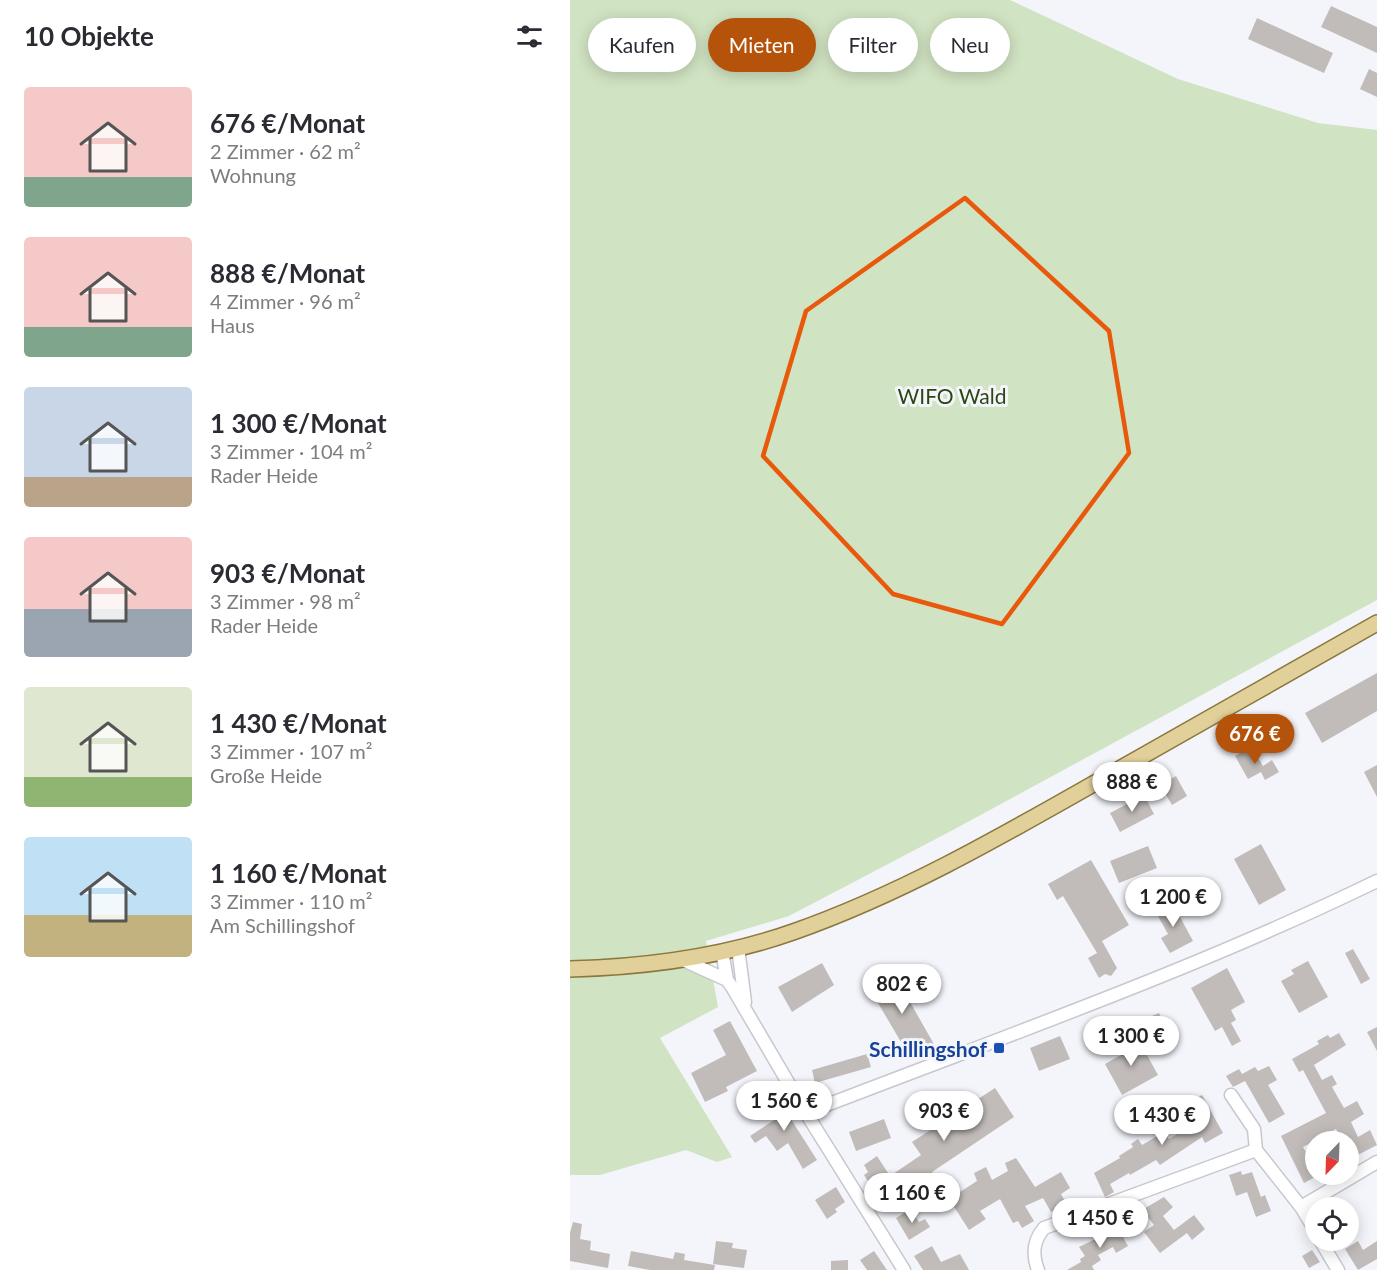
<!DOCTYPE html>
<html lang="de">
<head>
<meta charset="utf-8">
<style>
	:root { --surface:#fff; --page:#f7f7f7; --text:#2b2b33; --muted:#7c7c81; --accent:#b45309 }
	body { margin:0; font-family:Lato,sans-serif; background:var(--page); color:var(--text); height:100vh; display:flex; flex-direction:column; font-size:22px; white-space:nowrap }
	* { box-sizing:border-box; margin:0 }
	p { font-size:20px; color:var(--muted) }
	.icon { flex:none; width:33px; height:33px; fill:none; stroke:currentColor; stroke-width:2; stroke-linecap:round; stroke-linejoin:round }
	.map { position:relative; flex:1; overflow:hidden }
	.panel { display:flex; flex-direction:column; background:var(--surface); width:570px }
	.panel>* { flex:none }
	.banner { position:absolute; left:18px; top:18px; width:570px; height:54px; display:flex; gap:12px }
	.needle { width:39px; rotate:203deg }
	.buttons { position:absolute; left:735px; top:1131px; display:grid; gap:12px }
	.buttons a { display:grid; place-items:center; width:54px; height:54px; border-radius:50%; background:var(--surface); box-shadow:0 3px 15px #0003; font-size:30px }
	.price { position:absolute; translate:-50% -51px; padding:0 14px; border-radius:21px; background:#fff; color:#222; font-size:20px; line-height:39px; filter:drop-shadow(0 2px 3px #0008) }
	.price::after { content:''; position:absolute; left:50%; top:36px; width:18px; height:14px; margin-left:-9px; background:inherit; clip-path:polygon(0 0,100% 0,50% 100%) }
	.price.active { background:var(--accent); color:#fff }
	ul { padding:0; list-style:none }
	li { display:flex; align-items:center; gap:18px; height:150px; padding:0 24px }
	li span { display:grid; place-items:center; flex:none; width:168px; height:120px; border-radius:6px; color:#555 }
	li>.icon { margin-inline-start:auto }
	span .icon { width:72px; height:72px; fill:#fffc; stroke-width:1 }
	li b { font-size:26px }
	h2 { display:flex; justify-content:space-between; align-items:center; height:72px; padding:0 24px; font-size:26px }
	.tag { padding:0 21px; border-radius:27px; background:var(--surface); box-shadow:0 3px 15px #0003; font-size:21px; line-height:54px }
	.tag.active { background:var(--accent); color:#fff }
	main { display:flex; flex:1; min-height:0 }
	.map>svg:first-child { display:block }
	.green { fill:#d0e3c2 }
	.building { fill:#c1bcb9 }
	.lines { fill:none; stroke-linecap:round; stroke-linejoin:round }
	.minor-casing { stroke:#c7c8ce; stroke-width:15 }
	.major-casing { stroke:#8b783e; stroke-width:18 }
	.minor { stroke:#fff; stroke-width:12 }
	.major { stroke:#e2d09a; stroke-width:15 }
	.marked { fill:none; stroke:#e8590c; stroke-width:4.5; stroke-linejoin:round }
	.transit-dot { fill:#1a4fb4; stroke:#f4f5fb; stroke-width:2 }
	.labels { text-anchor:middle; dominant-baseline:central; stroke-width:6; stroke-linejoin:round; paint-order:stroke }
	.park-label { font-size:21px; fill:#2d4712; stroke:#f4f5fb }
	.transit-label { font-size:21px; font-weight:bold; fill:#164399; stroke:#f4f5fb; text-anchor:end }
</style>
</head>
<body>
<main>
<section class="panel">
<h2>10 Objekte<svg class="icon" aria-label="filters" viewBox="0 0 24 24"><path d="M4 7h16M4 17h16"/><circle cx="9" cy="7" r="2"/><circle cx="15" cy="17" r="2"/></svg></h2>
<ul>
<li><span style="background:linear-gradient(#f6c9c9 75%,#7fa58c 0)"><svg class="icon" aria-label="home" viewBox="0 0 24 24"><path d="M3 11l9-7 9 7M6 9v11h12V9"/></svg></span><div><b>676 €/Monat</b><p>2 Zimmer · 62 m²</p><p>Wohnung</p></div></li>
<li><span style="background:linear-gradient(#f6c9c9 75%,#7fa58c 0)"><svg class="icon" aria-label="home" viewBox="0 0 24 24"><path d="M3 11l9-7 9 7M6 9v11h12V9"/></svg></span><div><b>888 €/Monat</b><p>4 Zimmer · 96 m²</p><p>Haus</p></div></li>
<li><span style="background:linear-gradient(#c9d6e8 75%,#b9a48a 0)"><svg class="icon" aria-label="home" viewBox="0 0 24 24"><path d="M3 11l9-7 9 7M6 9v11h12V9"/></svg></span><div><b>1 300 €/Monat</b><p>3 Zimmer · 104 m²</p><p>Rader Heide</p></div></li>
<li><span style="background:linear-gradient(#f6c9c9 60%,#9aa5b1 0)"><svg class="icon" aria-label="home" viewBox="0 0 24 24"><path d="M3 11l9-7 9 7M6 9v11h12V9"/></svg></span><div><b>903 €/Monat</b><p>3 Zimmer · 98 m²</p><p>Rader Heide</p></div></li>
<li><span style="background:linear-gradient(#dfe7d0 75%,#8fb573 0)"><svg class="icon" aria-label="home" viewBox="0 0 24 24"><path d="M3 11l9-7 9 7M6 9v11h12V9"/></svg></span><div><b>1 430 €/Monat</b><p>3 Zimmer · 107 m²</p><p>Große Heide</p></div></li>
<li><span style="background:linear-gradient(#bfe0f5 65%,#c2b280 0)"><svg class="icon" aria-label="home" viewBox="0 0 24 24"><path d="M3 11l9-7 9 7M6 9v11h12V9"/></svg></span><div><b>1 160 €/Monat</b><p>3 Zimmer · 110 m²</p><p>Am Schillingshof</p></div></li>
</ul>
</section>
<div class="map">
<svg width="807" height="1270" viewBox="0 0 807 1270">
	<rect width="100%" height="100%" fill="#f4f5fb"/>
	<!-- green -->
	<path class="green" d="M0,0H440L608,79L748,123L807,130V600L381,831L219,916L136,941L148,1007L90,1038L162,1157L147,1162L116,1150L30,1175H0Z"/>
	<!-- building -->
	<path class="building" d="M761,6L807,27V53L751,27Z
		M687,18L763,53L754,73L678,39Z
		M799,69L807,73V97L790,89Z
		M807,673V711L752,743L735,713Z
		M681,746L693,766L702,760L709,772L695,780L691,772L678,779L665,756Z
		M807,765V797L794,772Z
		M606,776L617,796L602,805L590,785Z
		M574,795L584,814L550,832L540,813Z
		M691,844L716,890L689,905L664,859Z
		M578,846L587,868L549,883L540,861Z
		M521,860L559,925L532,941L547,968L541,976L535,974L529,978L518,958L527,953L493,896L487,900L478,884Z
		M602,902L623,941L600,953L591,938L598,934L585,911Z
		M783,949L800,979L791,984L775,953Z
		M738,961L758,997L729,1013L711,981L724,974L721,970Z
		M252,963L264,985L222,1012L208,987Z
		M657,968L675,1002L661,1010L666,1020L661,1023L671,1041L662,1046L652,1027L645,1031L621,988Z
		M323,972L365,1046L341,1059L298,986Z
		M589,1013L597,1031L578,1039L570,1021Z
		M160,1021L187,1071L156,1087L158,1091L135,1102L121,1073L156,1055L143,1030Z
		M807,1027V1051L797,1032Z
		M769,1033L776,1045L744,1065L752,1080L762,1075L767,1084L762,1087L774,1108L787,1101L794,1114L781,1122L788,1137L800,1130L807,1145L782,1158L778,1152V1142H773L766,1129L733,1147L746,1169V1174L749,1175L734,1183L711,1136L756,1113L733,1070L729,1072L722,1059L749,1044L747,1041L758,1035L760,1038Z
		M490,1036L500,1059L469,1071L460,1048Z
		M567,1037L588,1075L552,1095L535,1064L556,1052L552,1046Z
		M297,1054L301,1067L245,1083L242,1070Z
		M699,1066L707,1080L698,1085L715,1114L699,1123L675,1081L663,1087L656,1076L669,1069L672,1074L685,1067L688,1071Z
		M425,1088L444,1117L362,1172L365,1176L352,1184L346,1174L310,1197L303,1186L302,1187L294,1175L298,1172L294,1165L307,1156L320,1176L351,1155L342,1142Z
		M203,1091L247,1160L233,1169L218,1143L207,1151L196,1136L185,1143L180,1136L204,1120L190,1098Z
		M632,1095L653,1133L635,1143L632,1137L590,1165L586,1160L560,1175L559,1173L540,1184L544,1192L535,1197L524,1173L550,1158L549,1156L563,1147L561,1144L568,1139L572,1145L594,1132L599,1139L624,1123L614,1105Z
		M314,1119L321,1138L286,1151L279,1132Z
		M446,1158L465,1187L491,1172L500,1188L491,1194L496,1203L481,1212L473,1198L455,1206L464,1221L452,1228L448,1221L443,1223L430,1199L410,1211L416,1219L399,1230L379,1199L407,1181L404,1173L416,1167L422,1180L438,1171L435,1163Z
		M671,1171L672,1175L682,1172L691,1197L695,1195L701,1211L686,1217L677,1192L666,1196L659,1175Z
		M266,1187L275,1202L265,1209L267,1212L257,1219L245,1200Z
		M594,1197L603,1207L593,1216L604,1230L624,1215L635,1229L622,1240L617,1233L590,1253L574,1232L584,1225L572,1210Z
		M341,1209L349,1222L355,1219L360,1227L339,1240L326,1218Z
		M3,1222L12,1224L10,1239L21,1241L20,1250L40,1254L38,1268L0,1261V1233Z
		M548,1228L558,1246L546,1253L543,1247L528,1255L531,1260L522,1266L524,1270H497L511,1262L510,1259L515,1256L509,1247Z
		M146,1241L163,1243L162,1248L177,1250L174,1268L143,1264Z
		M788,1241L793,1250L807,1241V1259L788,1270L775,1249Z
		M362,1246L371,1262L390,1254L399,1270H353L344,1256Z
		M742,1250L750,1262L739,1268L732,1256Z
		M61,1251L103,1259L105,1252L115,1254L114,1260L145,1265L144,1270H80L58,1266Z
		M304,1251L317,1270H297L290,1260Z
		M278,1260V1270H261V1261Z"/>
	<g class="lines">
		<defs>
			<path id="minor" d="M168,948L175,1002
				M152,951L157,980
				M111,959L157,980L162,987L236,1113L334,1270
				M661,1095L684,1129L686,1150L731,1207L746,1232
				M236,1113C427,1039 622,971 807,881
				M731,1207L807,1162
				M750,1240L768,1270
				M468,1270C462,1254 463,1241 474,1228L686,1150"/>
			<path id="major" d="M0,969C75,967 152,957 223,932C334,893 437,833 539,775C628,724 718,674 807,623"/>
		</defs>
		<!-- minor casing -->
		<use href="#minor" class="minor-casing"/>
		<!-- major casing -->
		<use href="#major" class="major-casing"/>
		<!-- minor -->
		<use href="#minor" class="minor"/>
		<!-- major -->
		<use href="#major" class="major"/>
	</g>
	<!-- marked area -->
	<path class="marked" d="M395,198L539,331L559,453L432,624L323,594L193,456L236,311Z"/>
	<!-- markers -->
	<rect class="transit-dot" x="423" y="1042" width="12" height="12" rx="3"/>
	<g class="labels">
		<!-- park labels -->
		<g class="park-label">
			<text x="382" y="395">WIFO Wald</text>
		</g>
		<!-- transit labels -->
		<g class="transit-label">
			<text x="417" y="1048">Schillingshof</text>
		</g>
	</g>
</svg>
<div class="buttons">
<a><svg class="needle" viewBox="-14 -14 28 28"><path d="M0-13l5 13h-10z" fill="#e53935"/><path d="M0 13l5-13h-10z" fill="#7c7c81"/></svg></a>
<a><svg class="icon" aria-label="locate" viewBox="0 0 24 24"><circle cx="12" cy="12" r="6"/><path d="M12 2v4M12 18v4M2 12h4M18 12h4"/></svg></a>
</div>
<b class="price active" style="left:685px;top:765px">676 €</b>
<b class="price" style="left:562px;top:813px">888 €</b>
<b class="price" style="left:603px;top:928px">1 200 €</b>
<b class="price" style="left:332px;top:1015px">802 €</b>
<b class="price" style="left:561px;top:1067px">1 300 €</b>
<b class="price" style="left:214px;top:1132px">1 560 €</b>
<b class="price" style="left:374px;top:1142px">903 €</b>
<b class="price" style="left:592px;top:1146px">1 430 €</b>
<b class="price" style="left:342px;top:1224px">1 160 €</b>
<b class="price" style="left:530px;top:1249px">1 450 €</b>
<div class="banner">
<a class="tag">Kaufen</a>
<a class="tag active">Mieten</a>
<a class="tag">Filter</a>
<a class="tag">Neu</a>
</div>
</div>
</main>
</body>
</html>
